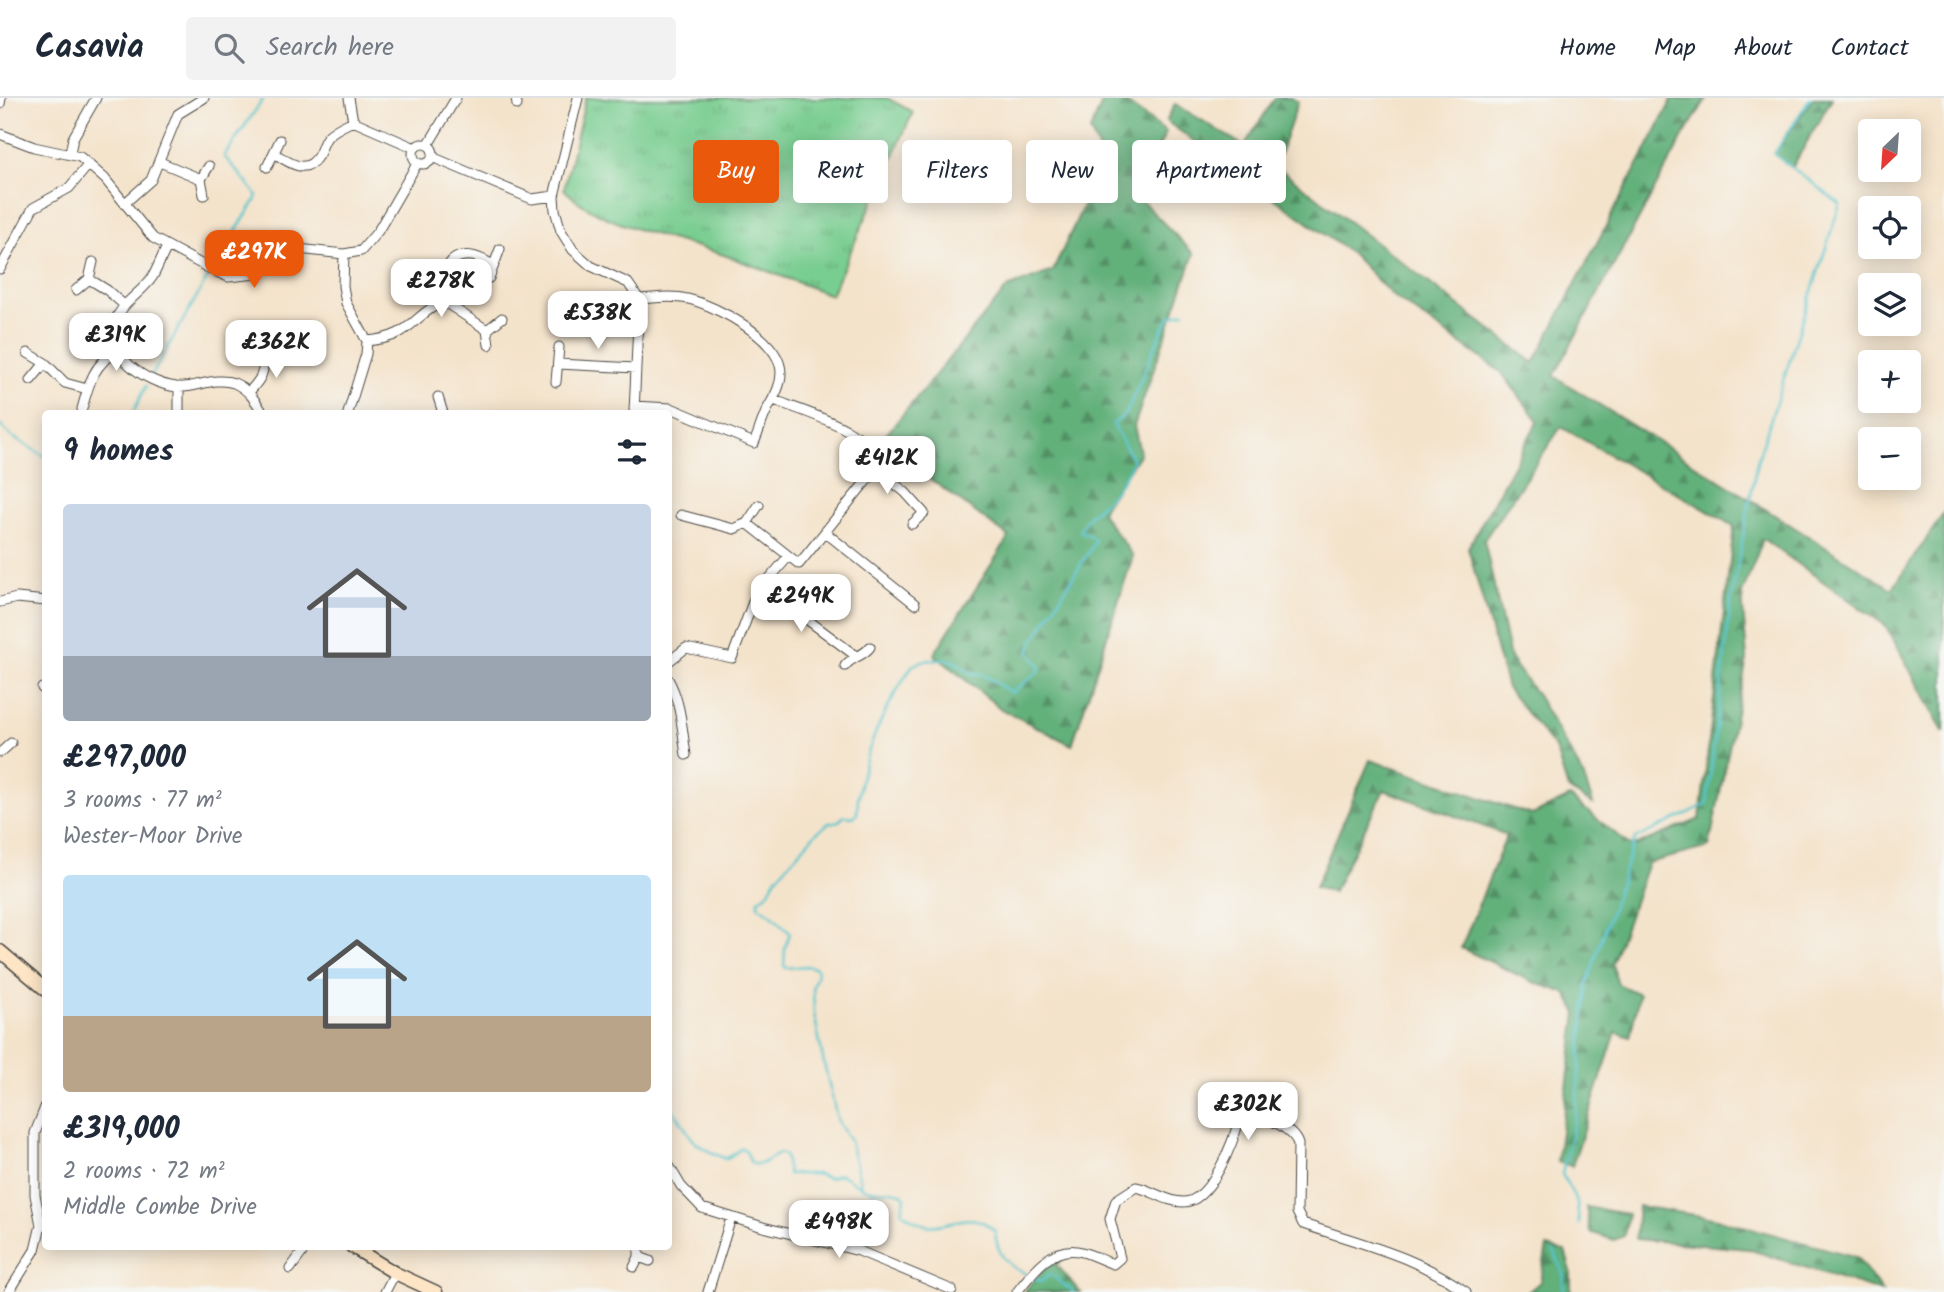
<!DOCTYPE html>
<html lang="en">
<head>
<meta charset="utf-8">
<style>
	:root { --surface:#fff; --page:#f2f2f3; --text:#1f2937; --muted:#747a83; --line:#e0e1e3; --accent:#ea580c }
	body { margin:0; font-family:Kalam,sans-serif; background:var(--page); color:var(--text); height:100vh; display:flex; flex-direction:column; font-size:26px; white-space:nowrap }
	* { box-sizing:border-box; margin:0 }
	p { font-size:23px; color:var(--muted) }
	.icon { flex:none; width:38px; height:38px; fill:none; stroke:currentColor; stroke-width:2; stroke-linecap:round; stroke-linejoin:round }
	.map { position:relative; flex:1; overflow:hidden }
	.sheet { position:absolute; left:42px; top:312px; width:630px; height:840px; display:flex; flex-direction:column; background:var(--surface); border-radius:7px; box-shadow:0 4px 18px #0003 }
	.sheet>* { flex:none }
	.guide { position:absolute; left:693px; top:42px; width:665px; height:63px; display:flex; gap:14px }
	.needle { width:46px; rotate:205deg }
	.fabs { position:absolute; left:1858px; top:21px; display:grid; gap:14px }
	.fabs a { display:grid; place-items:center; width:63px; height:63px; border-radius:7px; background:var(--surface); box-shadow:0 4px 18px #0003; font-size:35px }
	.price { position:absolute; translate:-50% -60px; padding:0 16px; border-radius:14px; background:#fff; color:#222; font-size:23px; line-height:46px; filter:drop-shadow(0 2px 4px #0008) }
	.price::after { content:''; position:absolute; left:50%; top:42px; width:21px; height:16px; margin-left:-10px; background:inherit; clip-path:polygon(0 0,100% 0,50% 100%) }
	.price.selected { background:var(--accent); color:#fff }
	ul { padding:0; list-style:none }
	li { display:grid; align-content:center; gap:14px; height:371px; padding:0 21px }
	li span { display:grid; place-items:center; height:217px; border-radius:7px; color:#555 }
	li>.icon { margin-inline-start:auto }
	span .icon { width:126px; height:126px; fill:#fffc; stroke-width:1 }
	li b { font-size:30px }
	h2 { display:flex; justify-content:space-between; align-items:center; height:84px; padding:0 21px; font-size:30px }
	.tag { padding:0 24px; border-radius:7px; background:var(--surface); box-shadow:0 4px 18px #0003; font-size:24px; line-height:63px }
	.tag.selected { background:var(--accent); color:#fff }
	header { display:flex; align-items:center; gap:42px; box-sizing:border-box; height:98px; padding:0 35px; background:var(--surface); border-bottom:2px solid var(--line) }
	header strong { font-size:33px }
	nav { display:flex; gap:38px; margin-inline-start:auto; font-size:24px }
	.search { width:490px; height:63px; background:var(--page); display:flex; align-items:center; gap:18px; box-sizing:border-box; padding:0 24px; border-radius:7px; color:var(--muted); font-size:26px }
	.map>svg:first-child { display:block }
	.forest { fill:url(#forest-firs); stroke:#466e52; stroke-width:2 }
	.park { fill:url(#park-tufts); stroke:#527c5e; stroke-width:2 }
	.lines { fill:none; stroke-linecap:round; stroke-linejoin:round }
	.stream { stroke:#56c4cc; stroke-width:2.5 }
	.minor-casing { stroke:#494743; stroke-width:11 }
	.secondary-casing { stroke:#494743; stroke-width:15 }
	.minor { stroke:#fff; stroke-width:9 }
	.secondary { stroke:#fde5c5; stroke-width:12 }
</style>
</head>
<body>
<header>
<strong>Casavia</strong>
<div class="search"><svg class="icon" aria-label="search" viewBox="0 0 24 24"><circle cx="10" cy="10" r="6"/><path d="M15 15l6 6"/></svg>Search here</div>
<nav><a>Home</a><a>Map</a><a>About</a><a>Contact</a></nav>
</header>
<div class="map">
<svg width="1944" height="1194" viewBox="0 0 1944 1194">
	<defs>
		<pattern id="forest-firs" width="22" height="20" patternUnits="userSpaceOnUse" patternTransform="scale(1.75)"><rect width="22" height="20" fill="#62b07a"/><path d="M5 1l3.5 6h-7zM16 11l3.5 6h-7z" fill="#518f64"/></pattern>
		<pattern id="park-tufts" width="24" height="20" patternUnits="userSpaceOnUse" patternTransform="scale(1.75)"><rect width="24" height="20" fill="#78cd90"/><path d="M3 7l-1-3M5 7V3M7 7l1-3M15 17l-1-3M17 17v-4M19 17l1-3" fill="none" stroke="#68b07c"/></pattern>
	</defs>
	<rect width="100%" height="100%" fill="#f6f6f2"/>
	<filter id="ink" filterUnits="userSpaceOnUse"><feTurbulence type="fractalNoise" baseFrequency=".0143" numOctaves="2"/><feDisplacementMap in="SourceGraphic" scale="14" xChannelSelector="R" yChannelSelector="G"/><feConvolveMatrix kernelMatrix="1 2 1 2 8 2 1 2 1" color-interpolation-filters="sRGB"/></filter>
	<filter id="wash" filterUnits="userSpaceOnUse"><feTurbulence type="fractalNoise" baseFrequency=".00686" numOctaves="4" result="noise"/><feDisplacementMap in="SourceGraphic" scale="28" xChannelSelector="R" yChannelSelector="G"/><feGaussianBlur stdDeviation="1.57" result="paint"/><feColorMatrix in="noise" values="0 0 0 0 0 0 0 0 0 0 0 0 0 0 0 0 0 1.4 0 .05"/><feComposite in="paint" operator="in"/></filter>
	<g filter="url(#wash)">
		<rect width="100%" height="100%" fill="#f4e3cb"/>
		<!-- forest -->
		<path class="forest" d="M1104,0H1120L1166,34L1136,97L1194,156L1134,328L1140,355L1101,414L1133,458L1072,647L1001,611L934,556L1009,439L880,344L1007,190L1053,173L1104,63L1090,33Z
			M1275,0H1291L1298,4L1276,68L1534,265L1672,2L1707,0L1684,37L1554,278L1892,491L1944,415V635L1886,528L1763,441L1742,496L1747,561L1709,749L1648,765L1612,866L1618,886L1639,896L1630,939L1616,934L1572,1068L1557,1064L1577,915L1566,895L1533,884L1461,850L1507,737L1384,692L1333,794L1315,789L1370,662L1532,717L1570,699L1632,749L1700,721L1734,428L1561,329L1484,442L1510,560L1538,599L1583,677L1593,706L1568,691L1556,652L1507,590L1468,450L1538,323L1501,274L1393,198L1352,156L1166,23L1175,6L1244,48Z
			M1813,0H1832L1792,70L1774,56Z
			M1638,1108L1713,1120L1857,1159L1882,1194L1748,1151L1635,1141Z
			M1586,1109L1628,1116L1624,1138L1614,1142L1590,1134Z
			M1547,1149L1565,1153L1571,1173V1194H1528L1540,1184Z
			M1065,1159L1056,1167L1080,1194H1024L1045,1170Z"/>
		<!-- park -->
		<path class="park" d="M586,0H887L913,14L831,197C793,183 754,167 715,154C669,139 597,127 564,91Z"/>
		<g class="lines">
			<!-- stream -->
			<path class="stream" d="M214,168L255,103L257,97L224,58L264,0
				M152,277L209,177
				M133,315L146,288
				M0,327L11,338L46,359
				M668,1006C679,1017 686,1034 695,1044C702,1050 717,1057 726,1061L742,1050L746,1053L751,1065C764,1070 769,1059 780,1055L785,1058L788,1076H816L829,1080L840,1076C850,1081 858,1089 870,1092C882,1095 886,1089 903,1096L905,1100L902,1114C909,1119 918,1125 926,1127C951,1131 969,1108 995,1133C997,1155 1005,1167 1026,1176
				M861,1087L850,1043L838,1024L823,961L814,915L813,888L817,876L816,870L806,868L786,870L784,867L785,850L790,835L771,816L758,808L759,802L767,796L776,780L815,736L829,725L839,723L844,718L853,719L857,716C858,662 883,613 912,568L922,563L947,561L955,564L971,575L982,576L1012,595L1039,573L1040,569L1029,554L1033,544L1095,444L1094,440L1080,433C1087,416 1098,411 1109,399C1120,388 1127,376 1133,362L1113,326L1126,316L1162,232L1171,218L1184,214
				M1579,1126L1577,1104L1562,1076L1575,1020L1587,886L1635,741L1707,706L1731,503L1757,364L1840,106L1774,56L1810,0
				M1554,1153L1564,1178L1563,1194
				M1032,1179L1042,1183L1051,1176L1073,1194"/>
		</g>
	</g>
	<g filter="url(#ink)">
		<g class="lines">
			<defs>
				<path id="minor" d="M516,0L517,7
					M578,0L554,98L555,112L561,133L573,152L591,168L628,185L639,201L634,315
					M0,6L1,0
					M353,23L415,50
					M0,36L34,49L80,59L105,81L153,140L212,172L228,179L256,176L287,152L298,151L344,156L361,153L378,133L418,64
					M413 56a10 10 0 1 1 20 0a10 10 0 1 1-20 0Z
					M428,47L456,0
					M70,55L73,40L96,0
					M274,55C288,64 306,78 318,58C322,52 323,43 328,38C335,31 345,27 353,23L349,0
					M432,59L532,101L554,98
					M160,64L201,81L204,97
					M267,69L280,42
					M201,81L209,68
					M125,105L151,82L178,16L204,0
					M167,149C162,158 158,169 153,178C142,195 123,203 115,223C103,257 146,285 176,289C195,291 214,278 234,285C248,291 255,302 263,315
					M344,156L343,188L346,205L367,243L366,256L348,315
					M93,164L89,181L107,192L124,207
					M0,171L33,110L69,90L89,66
					M489,180L500,151
					M76,192L89,181
					M443,203L487,232L489,247
					M487,232L502,220
					M367,243C412,239 410,220 443,203C441,183 444,154 472,158C479,159 487,164 494,167
					M28,255L45,265L65,285L87,291
					M238,258L263,261
					M558,266L636,270
					M31,282L45,265
					M556,284L559,249
					M179,289V315
					M249,294C259,283 265,276 263,261L276,247
					M438,299L443,315
					M634,308L671,310L754,345C759,334 762,321 768,310C774,299 781,288 781,275C781,241 717,208 688,201C672,197 655,200 639,201
					M82,311C88,288 94,263 118,254
					M876,371L905,394L924,415L912,426
					M681,417L734,431L747,425L759,407
					M747,425L799,466L876,371C886,336 798,312 774,302
					M826,435L915,506
					M756,496L793,511L856,558
					M0,504L17,500L46,503
					M668,564L686,550L732,560L756,496L788,459
					M845,568C852,558 863,559 870,549
					M668,581C681,604 682,631 686,657
					M42,590L46,592
					M1,654L11,645
					M668,1066L681,1088L702,1110L763,1129L859,1153L952,1192
					M639,1159L650,1163
					M634,1169L639,1159V1148
					M290,1171L307,1148
					M9,1194L35,1152L41,1127L35,1097V1035L46,1007
					M385,1194L395,1175
					M708,1194L731,1120
					M1017,1194C1033,1173 1053,1146 1082,1154C1093,1157 1102,1162 1113,1166L1120,1160L1110,1121L1116,1102L1136,1089C1152,1092 1166,1104 1183,1104C1210,1105 1234,1044 1239,1021C1254,1010 1293,1029 1298,1046L1297,1114L1303,1126C1361,1146 1415,1157 1466,1194"/>
				<path id="secondary" d="M0,853L46,892
					M351,1148L395,1175L436,1194"/>
			</defs>
			<!-- minor casing -->
			<use href="#minor" class="minor-casing"/>
			<!-- secondary casing -->
			<use href="#secondary" class="secondary-casing"/>
			<!-- minor -->
			<use href="#minor" class="minor"/>
			<!-- secondary -->
			<use href="#secondary" class="secondary"/>
		</g>
	</g>
</svg>
<div class="fabs">
<a><svg class="needle" viewBox="-14 -14 28 28"><path d="M0-13l5 13h-10z" fill="#e53935"/><path d="M0 13l5-13h-10z" fill="#747a83"/></svg></a>
<a><svg class="icon" aria-label="locate" viewBox="0 0 24 24"><circle cx="12" cy="12" r="6"/><path d="M12 2v4M12 18v4M2 12h4M18 12h4"/></svg></a>
<a><svg class="icon" aria-label="layers" viewBox="0 0 24 24"><path d="M12 4l9 5-9 5-9-5zM3 14l9 5 9-5"/></svg></a>
<a>+</a>
<a>−</a>
</div>
<b class="price selected" style="left:254px;top:192px">£297K</b>
<b class="price" style="left:441px;top:221px">£278K</b>
<b class="price" style="left:598px;top:253px">£538K</b>
<b class="price" style="left:116px;top:275px">£319K</b>
<b class="price" style="left:276px;top:282px">£362K</b>
<b class="price" style="left:887px;top:398px">£412K</b>
<b class="price" style="left:801px;top:536px">£249K</b>
<b class="price" style="left:1248px;top:1044px">£302K</b>
<b class="price" style="left:839px;top:1162px">£498K</b>
<div class="guide">
<a class="tag selected">Buy</a>
<a class="tag">Rent</a>
<a class="tag">Filters</a>
<a class="tag">New</a>
<a class="tag">Apartment</a>
</div>
<section class="sheet">
<h2>9 homes<svg class="icon" aria-label="filters" viewBox="0 0 24 24"><path d="M4 7h16M4 17h16"/><circle cx="9" cy="7" r="2"/><circle cx="15" cy="17" r="2"/></svg></h2>
<ul>
<li><span style="background:linear-gradient(#c9d6e8 70%,#9aa5b1 0)"><svg class="icon" aria-label="home" viewBox="0 0 24 24"><path d="M3 11l9-7 9 7M6 9v11h12V9"/></svg></span><div><b>£297,000</b><p>3 rooms · 77 m²</p><p>Wester-Moor Drive</p></div></li>
<li><span style="background:linear-gradient(#bfe0f5 65%,#b9a48a 0)"><svg class="icon" aria-label="home" viewBox="0 0 24 24"><path d="M3 11l9-7 9 7M6 9v11h12V9"/></svg></span><div><b>£319,000</b><p>2 rooms · 72 m²</p><p>Middle Combe Drive</p></div></li>
</ul>
</section>
</div>
</body>
</html>
